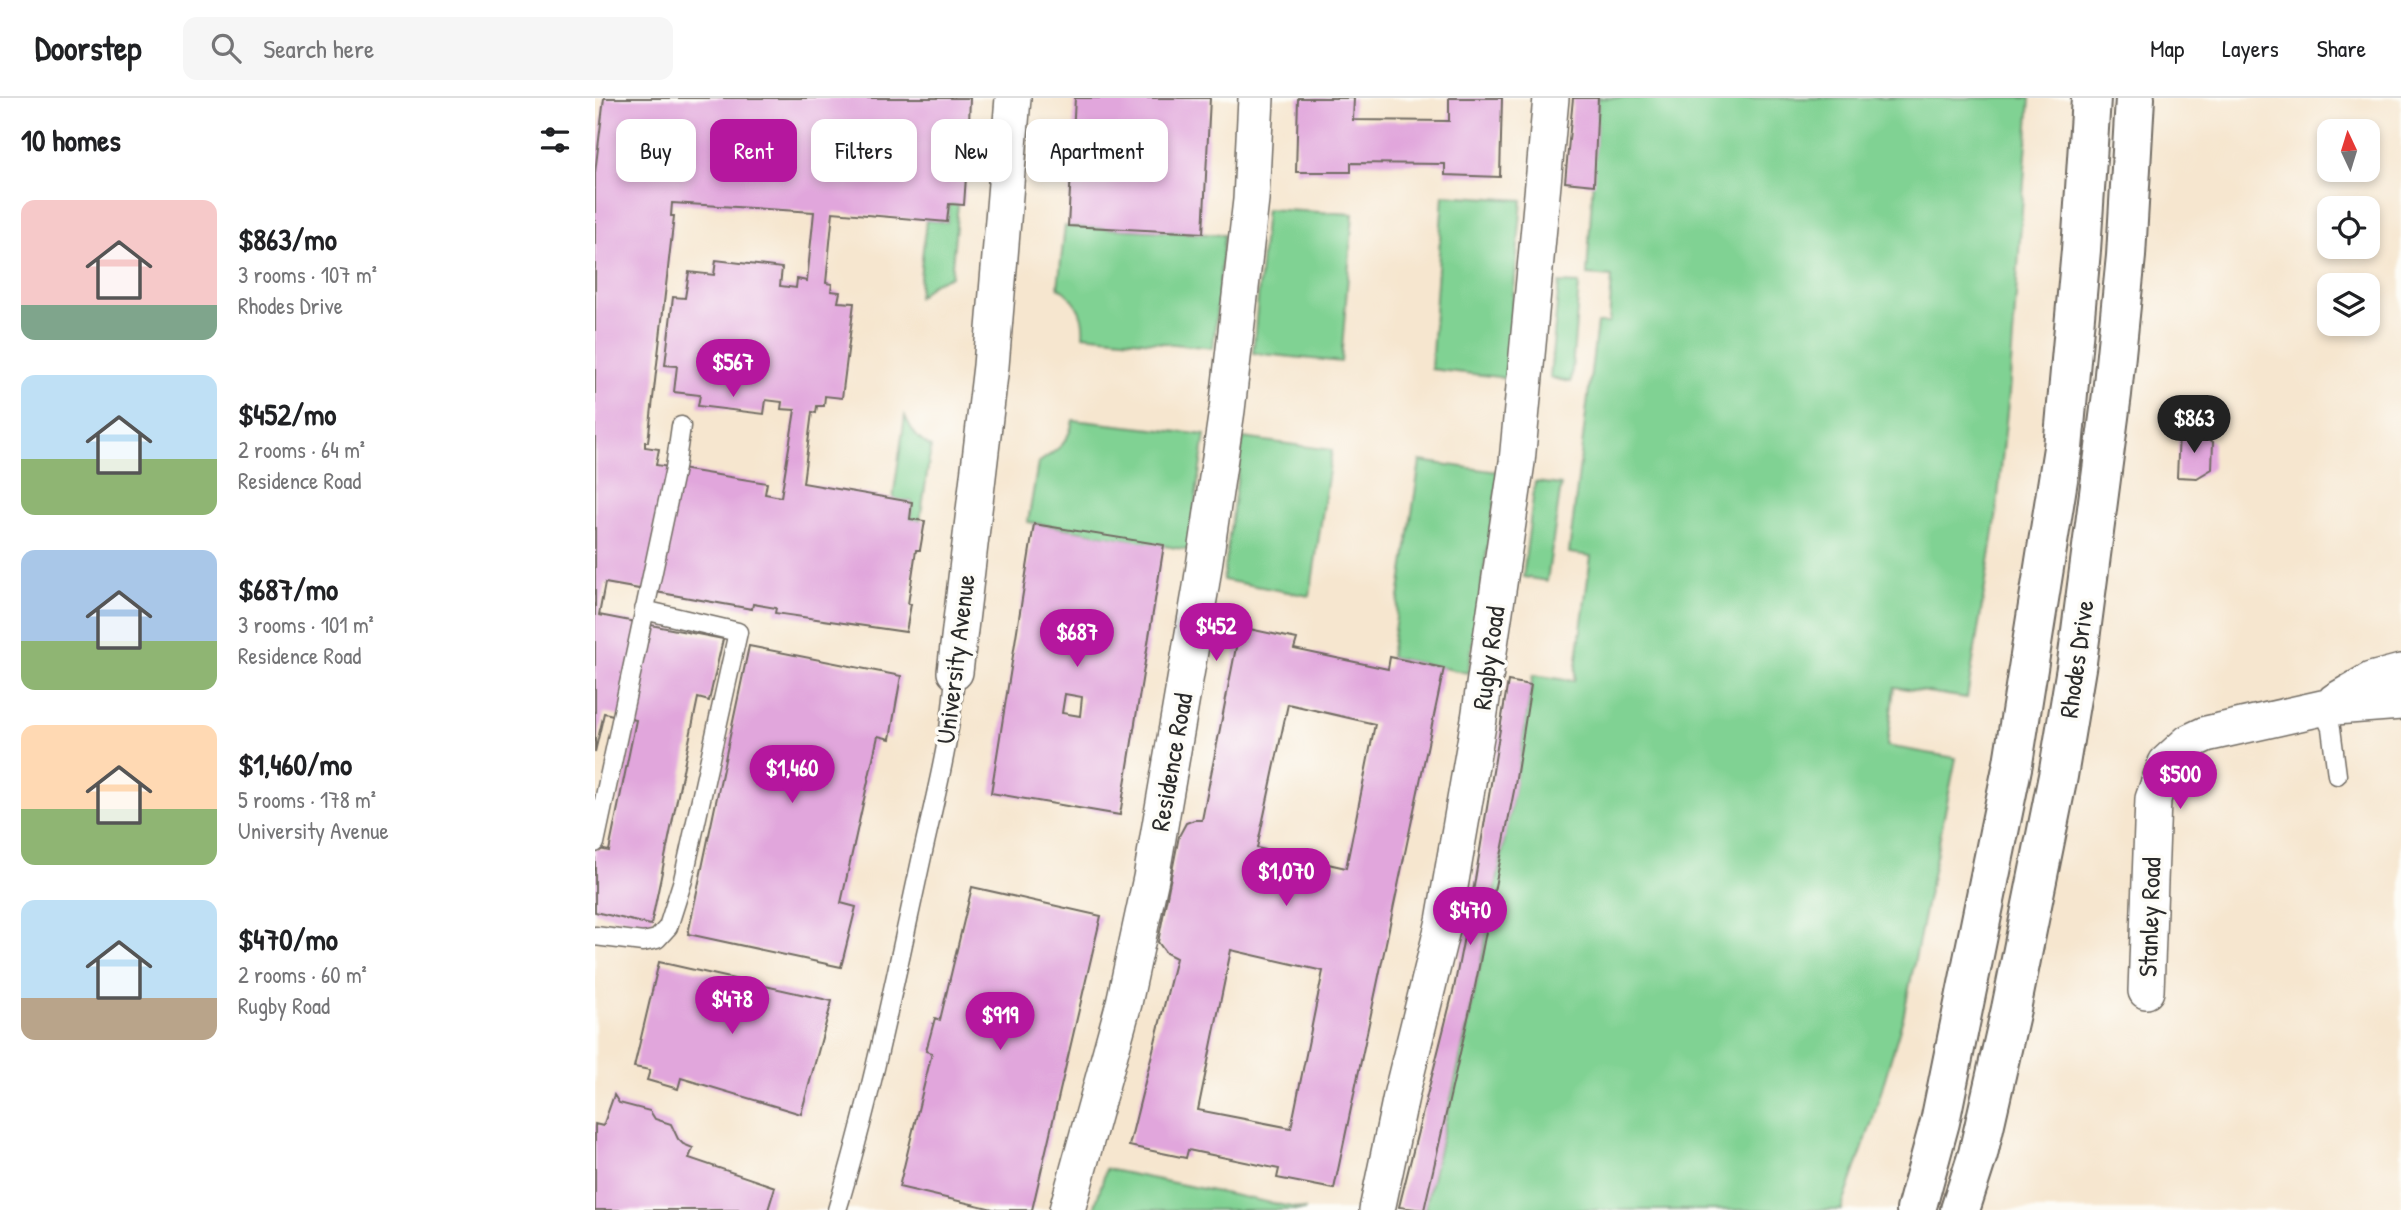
<!DOCTYPE html>
<html lang="en">
<head>
<meta charset="utf-8">
<style>
	:root { --surface:#fff; --page:#f6f6f6; --text:#202124; --muted:#757577; --line:#e0e0e0; --accent:#b5179e }
	body { margin:0; font-family:"Patrick Hand",sans-serif; background:var(--page); color:var(--text); height:100vh; display:flex; flex-direction:column; font-size:26px; white-space:nowrap }
	* { box-sizing:border-box; margin:0 }
	p { font-size:23px; color:var(--muted) }
	.icon { flex:none; width:38px; height:38px; fill:none; stroke:currentColor; stroke-width:2; stroke-linecap:round; stroke-linejoin:round }
	.map { position:relative; flex:1; overflow:hidden }
	.drawer { display:flex; flex-direction:column; background:var(--surface); width:595px }
	.drawer>* { flex:none }
	.hud { position:absolute; left:21px; top:21px; width:665px; height:63px; display:flex; gap:14px }
	.needle { width:46px; rotate:356deg }
	.fabs { position:absolute; left:1722px; top:21px; display:grid; gap:14px }
	.fabs a { display:grid; place-items:center; width:63px; height:63px; border-radius:14px; background:var(--surface); box-shadow:0 4px 10px #0003; font-size:35px }
	.price { position:absolute; translate:-50% -60px; padding:0 16px; border-radius:24px; background:var(--accent); color:#fff; font-size:23px; line-height:46px; filter:drop-shadow(0 2px 4px #0008) }
	.price::after { content:''; position:absolute; left:50%; top:42px; width:21px; height:16px; margin-left:-10px; background:inherit; clip-path:polygon(0 0,100% 0,50% 100%) }
	.price.current { background:#222; color:#fff }
	ul { padding:0; list-style:none }
	li { display:flex; align-items:center; gap:21px; height:175px; padding:0 21px }
	li span { display:grid; place-items:center; flex:none; width:196px; height:140px; border-radius:14px; color:#555 }
	li>.icon { margin-inline-start:auto }
	span .icon { width:84px; height:84px; fill:#fffc; stroke-width:1 }
	li b { font-size:30px }
	h2 { display:flex; justify-content:space-between; align-items:center; height:84px; padding:0 21px; font-size:30px }
	.pill { padding:0 24px; border-radius:14px; background:var(--surface); box-shadow:0 4px 10px #0003; font-size:24px; line-height:63px }
	.pill.current { background:var(--accent); color:#fff }
	header { display:flex; align-items:center; gap:42px; box-sizing:border-box; height:98px; padding:0 35px; background:var(--surface); border-bottom:2px solid var(--line) }
	header strong { font-size:33px }
	nav { display:flex; gap:38px; margin-inline-start:auto; font-size:24px }
	.search { width:490px; height:63px; background:var(--page); display:flex; align-items:center; gap:18px; box-sizing:border-box; padding:0 24px; border-radius:14px; color:var(--muted); font-size:26px }
	main { display:flex; flex:1; min-height:0 }
	.map>svg:first-child { display:block }
	.green { fill:#80d293; stroke:#567e5f; stroke-width:2 }
	.building { fill:#e1a6dc; fill-rule:evenodd }
	.lines { fill:none; stroke-linecap:round; stroke-linejoin:round }
	.lane-casing { stroke:#726c64; stroke-width:21 }
	.street-casing { stroke:#726c64; stroke-width:38 }
	.highway-casing { stroke:#726c64; stroke-width:42 }
	.lane { stroke:#fff; stroke-width:18 }
	.street { stroke:#fff; stroke-width:35 }
	.highway { stroke:#fff; stroke-width:38 }
	.labels { text-anchor:middle; dominant-baseline:central; stroke-width:7; stroke-linejoin:round; paint-order:stroke }
	.street-label { font-size:26px; fill:#2b2b2b; stroke:#fdfcf7 }
</style>
</head>
<body>
<header>
<strong>Doorstep</strong>
<div class="search"><svg class="icon" aria-label="search" viewBox="0 0 24 24"><circle cx="10" cy="10" r="6"/><path d="M15 15l6 6"/></svg>Search here</div>
<nav><a>Map</a><a>Layers</a><a>Share</a></nav>
</header>
<main>
<section class="drawer">
<h2>10 homes<svg class="icon" aria-label="filters" viewBox="0 0 24 24"><path d="M4 7h16M4 17h16"/><circle cx="9" cy="7" r="2"/><circle cx="15" cy="17" r="2"/></svg></h2>
<ul>
<li><span style="background:linear-gradient(#f6c9c9 75%,#7fa58c 0)"><svg class="icon" aria-label="home" viewBox="0 0 24 24"><path d="M3 11l9-7 9 7M6 9v11h12V9"/></svg></span><div><b>$863/mo</b><p>3 rooms · 107 m²</p><p>Rhodes Drive</p></div></li>
<li><span style="background:linear-gradient(#bfe0f5 60%,#8fb573 0)"><svg class="icon" aria-label="home" viewBox="0 0 24 24"><path d="M3 11l9-7 9 7M6 9v11h12V9"/></svg></span><div><b>$452/mo</b><p>2 rooms · 64 m²</p><p>Residence Road</p></div></li>
<li><span style="background:linear-gradient(#a9c7e8 65%,#8fb573 0)"><svg class="icon" aria-label="home" viewBox="0 0 24 24"><path d="M3 11l9-7 9 7M6 9v11h12V9"/></svg></span><div><b>$687/mo</b><p>3 rooms · 101 m²</p><p>Residence Road</p></div></li>
<li><span style="background:linear-gradient(#ffd9b3 60%,#8fb573 0)"><svg class="icon" aria-label="home" viewBox="0 0 24 24"><path d="M3 11l9-7 9 7M6 9v11h12V9"/></svg></span><div><b>$1,460/mo</b><p>5 rooms · 178 m²</p><p>University Avenue</p></div></li>
<li><span style="background:linear-gradient(#bfe0f5 70%,#b9a48a 0)"><svg class="icon" aria-label="home" viewBox="0 0 24 24"><path d="M3 11l9-7 9 7M6 9v11h12V9"/></svg></span><div><b>$470/mo</b><p>2 rooms · 60 m²</p><p>Rugby Road</p></div></li>
</ul>
</section>
<div class="map">
<svg width="1806" height="1112" viewBox="0 0 1806 1112">
	<rect width="100%" height="100%" fill="#fdfcf7"/>
	<filter id="ink" filterUnits="userSpaceOnUse"><feTurbulence type="fractalNoise" baseFrequency=".0143" numOctaves="2"/><feDisplacementMap in="SourceGraphic" scale="14" xChannelSelector="R" yChannelSelector="G"/><feConvolveMatrix kernelMatrix="1 2 1 2 8 2 1 2 1" color-interpolation-filters="sRGB"/></filter>
	<filter id="wash" filterUnits="userSpaceOnUse"><feTurbulence type="fractalNoise" baseFrequency=".00686" numOctaves="4" result="noise"/><feDisplacementMap in="SourceGraphic" scale="28" xChannelSelector="R" yChannelSelector="G"/><feGaussianBlur stdDeviation="1.57" result="paint"/><feColorMatrix in="noise" values="0 0 0 0 0 0 0 0 0 0 0 0 0 0 0 0 0 1.4 0 .05"/><feComposite in="paint" operator="in"/></filter>
	<g filter="url(#wash)">
		<rect width="100%" height="100%" fill="#f6e6cf"/>
		<!-- green -->
		<path class="green" d="M1003,0H1435L1414,295L1400,428L1372,600L1299,589L1292,648L1361,660L1308,920L1277,1024L1246,1112H830C841,1060 855,1008 866,956C894,830 918,704 938,577L979,583L996,458L974,455L1002,225H1014L1017,179L992,177Z
			M848,97L927,102L911,280L836,271Z
			M354,106H363L356,178L337,186L323,199L331,122L352,124Z
			M671,111L758,116L746,264L658,255Z
			M470,128L629,137L618,250L488,237C490,216 481,201 463,189Z
			M964,185L984,186L976,284L955,280Z
			M310,318C316,331 322,342 336,349L325,423L315,421L317,404L298,401Z
			M478,322L610,337L593,452L433,424L443,365C463,351 473,347 478,322Z
			M648,340L737,352L715,498L628,482Z
			M825,363L904,374L873,575L795,559Z
			M940,384L966,387L952,483L928,479Z
			M511,1071L711,1112H499Z"/>
		<g id="blocks">
			<!-- building -->
			<path class="building" d="M9,0H375L374,25H369L367,78L371,79L369,107L354,106L352,124L238,114L231,185L237,186L236,193L245,194L243,204L259,205L247,300L230,298L229,308H222L221,315L217,314L208,385L317,404L315,421L330,423L325,452H321L313,506H316L311,534L180,515L181,510L158,506L157,511L10,485L4,517L128,541L114,603L103,600L56,827L0,814V750L14,753L41,622L9,615L0,654V75ZM77,105L219,114L212,183L202,181L201,190L185,188L187,170L121,162L119,177L94,174L90,200L78,199L70,267L82,268L79,294L105,297L103,308L169,316L171,302L187,304L186,311L200,312L186,399L170,396L172,385L61,367L64,351L50,349V344H53L79,118H76Z
				M480,0H615L608,135L473,128Z
				M703,0H759L758,22L854,23V0H907L905,79L850,77V66L756,65V74H701Z
				M978,0H1003L999,87L970,84Z
				M1603,334L1618,344L1617,371L1602,380L1582,379L1584,335Z
				M439,426L569,447L525,717L396,695ZM480,524L498,527L495,546L478,543ZM470,596L487,599L485,618L467,615Z
				M645,529L702,541L699,551L793,571L795,559L849,570L739,1091L682,1080L684,1071L593,1052L591,1060L534,1048L581,860L571,855L563,844L584,738L591,725L599,722H607ZM693,606L780,626L751,770L662,750ZM636,852L728,873L696,1030L603,1012Z
				M154,548L306,578L295,641L283,638L246,805L261,809L246,869L93,836Z
				M913,583L936,587L919,693L879,894L829,1112L804,1109L859,890L879,788Z
				M377,789L506,818L437,1112H402L304,1089L337,955L331,953L340,920L345,922Z
				M64,864L237,903L206,1016L86,980L83,991L52,982L55,972L39,969Z
				M19,997L24,1005L55,1013L60,1021L76,1026L83,1041L88,1046L98,1050L94,1060L180,1089L173,1112H0V1026L8,1028Z"/>
		</g>
	</g>
	<g filter="url(#ink)">
		<use href="#blocks" fill-opacity="0" stroke="#726c64" stroke-width="2"/>
		<g class="lines">
			<defs>
				<path id="lane" d="M1727,610L1736,630L1742,677
					M0,745L80,370L86,328
					M0,838L48,844L62,841L73,829L88,782L143,534L49,512
					M242,1112C276,1000 299,886 324,772C338,706 357,640 360,574"/>
				<path id="street" d="M360,574L396,268L418,0
					M1740,603L1776,582L1806,574
					M1551,893L1558,701L1571,665L1594,644L1611,636L1727,610L1806,604
					M472,1112L529,905L556,780L606,489L632,312L656,102L661,0
					M782,1112L806,998L849,823L884,621L922,364L956,0"/>
				<path id="highway" d="M1321,1112L1345,1024L1418,665L1468,350L1486,152L1496,0
					M1365,1112L1383,1056L1416,911L1463,678L1482,564L1517,296L1531,158L1540,0"/>
			</defs>
			<!-- lane casing -->
			<use href="#lane" class="lane-casing"/>
			<!-- street casing -->
			<use href="#street" class="street-casing"/>
			<!-- highway casing -->
			<use href="#highway" class="highway-casing"/>
			<!-- lane -->
			<use href="#lane" class="lane"/>
			<!-- street -->
			<use href="#street" class="street"/>
			<!-- highway -->
			<use href="#highway" class="highway"/>
		</g>
	</g>
	<g class="labels">
		<!-- street labels -->
		<g class="street-label">
			<text transform="translate(893 560) rotate(-82)">Rugby Road</text>
			<text transform="translate(360 561) rotate(-83)">University Avenue</text>
			<text transform="translate(1481 561) rotate(-82)">Rhodes Drive</text>
			<text transform="translate(576 664) rotate(-80)">Residence Road</text>
			<text transform="translate(1554 819) rotate(-88)">Stanley Road</text>
		</g>
	</g>
</svg>
<div class="fabs">
<a><svg class="needle" viewBox="-14 -14 28 28"><path d="M0-13l5 13h-10z" fill="#e53935"/><path d="M0 13l5-13h-10z" fill="#757577"/></svg></a>
<a><svg class="icon" aria-label="locate" viewBox="0 0 24 24"><circle cx="12" cy="12" r="6"/><path d="M12 2v4M12 18v4M2 12h4M18 12h4"/></svg></a>
<a><svg class="icon" aria-label="layers" viewBox="0 0 24 24"><path d="M12 4l9 5-9 5-9-5zM3 14l9 5 9-5"/></svg></a>
</div>
<b class="price" style="left:138px;top:301px">$567</b>
<b class="price current" style="left:1599px;top:357px">$863</b>
<b class="price" style="left:621px;top:565px">$452</b>
<b class="price" style="left:482px;top:571px">$687</b>
<b class="price" style="left:197px;top:707px">$1,460</b>
<b class="price" style="left:1585px;top:713px">$500</b>
<b class="price" style="left:691px;top:810px">$1,070</b>
<b class="price" style="left:875px;top:849px">$470</b>
<b class="price" style="left:137px;top:938px">$478</b>
<b class="price" style="left:405px;top:954px">$919</b>
<div class="hud">
<a class="pill">Buy</a>
<a class="pill current">Rent</a>
<a class="pill">Filters</a>
<a class="pill">New</a>
<a class="pill">Apartment</a>
</div>
</div>
</main>
</body>
</html>
